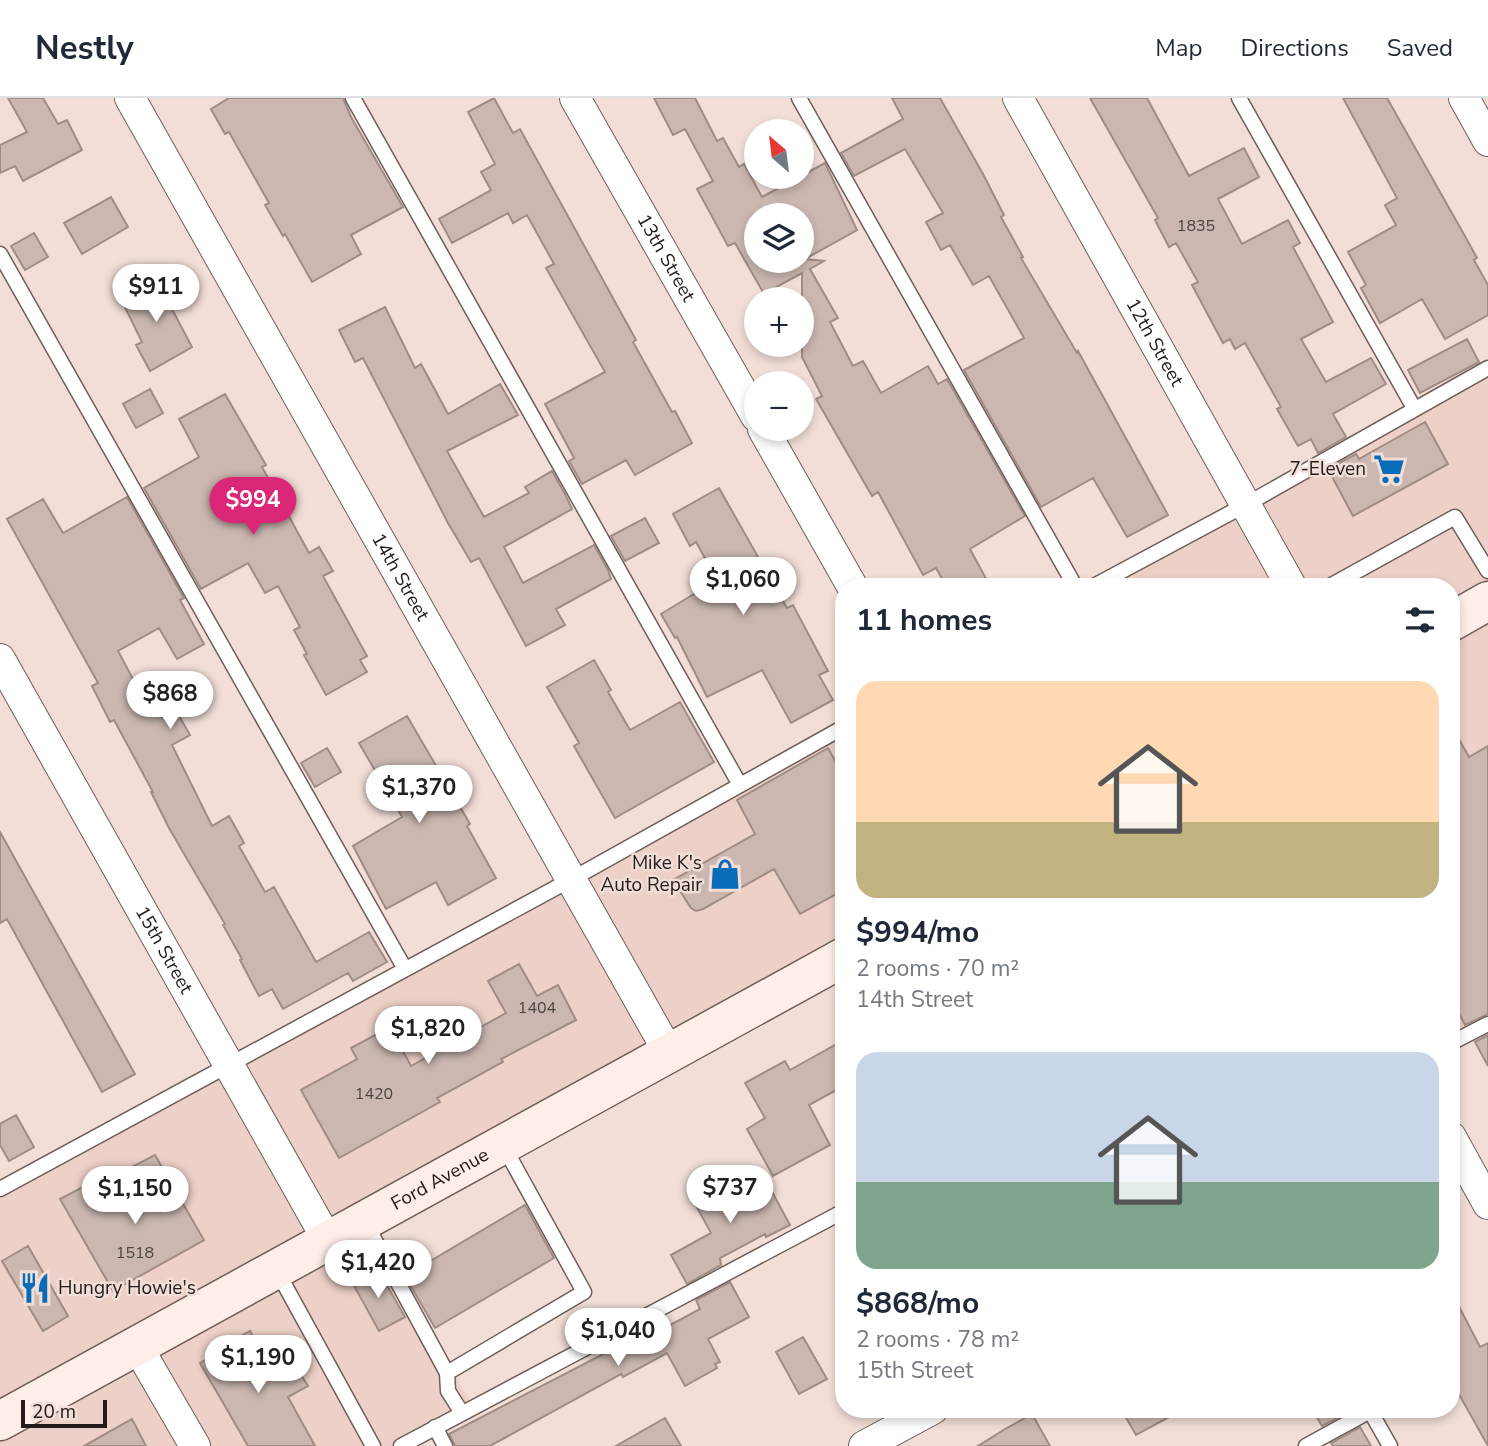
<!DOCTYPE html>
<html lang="en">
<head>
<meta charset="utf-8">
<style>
	:root { --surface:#fff; --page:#f6f6f7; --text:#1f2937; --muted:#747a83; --line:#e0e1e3; --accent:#db2777 }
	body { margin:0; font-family:"Nunito Sans",sans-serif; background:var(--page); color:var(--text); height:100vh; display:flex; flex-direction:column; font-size:26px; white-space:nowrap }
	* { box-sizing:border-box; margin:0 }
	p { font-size:23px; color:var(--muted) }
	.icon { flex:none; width:38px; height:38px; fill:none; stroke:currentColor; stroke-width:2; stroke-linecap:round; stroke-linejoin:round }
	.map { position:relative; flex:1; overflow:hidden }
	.drawer { position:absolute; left:835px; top:480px; width:625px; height:840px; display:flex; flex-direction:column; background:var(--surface); border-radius:28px; box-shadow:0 4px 10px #0003 }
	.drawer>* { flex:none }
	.needle { width:46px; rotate:332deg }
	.controls { position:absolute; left:744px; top:21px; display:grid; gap:14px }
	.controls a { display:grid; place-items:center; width:70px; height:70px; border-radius:50%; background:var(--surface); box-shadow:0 4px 10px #0003; font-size:35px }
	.scale { position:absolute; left:21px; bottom:18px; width:86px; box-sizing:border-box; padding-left:7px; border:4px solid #221b19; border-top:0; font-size:19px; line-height:24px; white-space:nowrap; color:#221b19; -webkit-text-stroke:5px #f2ded7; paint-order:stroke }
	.price { position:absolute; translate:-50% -60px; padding:0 16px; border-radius:24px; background:#fff; color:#222; font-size:23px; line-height:46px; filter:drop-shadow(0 2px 4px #0008) }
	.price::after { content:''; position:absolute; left:50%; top:42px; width:21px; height:16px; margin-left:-10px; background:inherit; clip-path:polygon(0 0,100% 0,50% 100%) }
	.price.selected { background:var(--accent); color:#fff }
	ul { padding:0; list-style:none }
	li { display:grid; align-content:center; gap:14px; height:371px; padding:0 21px }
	li span { display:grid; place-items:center; height:217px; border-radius:21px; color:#555 }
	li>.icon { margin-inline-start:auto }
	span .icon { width:126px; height:126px; fill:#fffc; stroke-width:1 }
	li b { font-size:30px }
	h2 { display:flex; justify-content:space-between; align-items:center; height:84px; padding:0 21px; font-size:30px }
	header { display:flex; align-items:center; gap:42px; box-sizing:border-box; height:98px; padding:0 35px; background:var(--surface); border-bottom:2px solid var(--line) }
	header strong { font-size:33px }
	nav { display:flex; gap:38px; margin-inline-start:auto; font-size:24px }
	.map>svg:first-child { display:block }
	.built { fill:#edd0c7 }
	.building { fill:#cbb7b0; stroke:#9e8c85; stroke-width:2; fill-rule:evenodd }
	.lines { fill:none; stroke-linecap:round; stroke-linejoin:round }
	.service-casing { stroke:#6f5e58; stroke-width:17 }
	.minor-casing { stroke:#6f5e58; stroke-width:32 }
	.secondary-casing { stroke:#6f5e58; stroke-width:41 }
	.service { stroke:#fff; stroke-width:14 }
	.minor { stroke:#fff; stroke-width:30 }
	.secondary { stroke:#ffeee8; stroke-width:38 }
	.labels { text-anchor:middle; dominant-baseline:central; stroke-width:5; stroke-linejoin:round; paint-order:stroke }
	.number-label { font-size:16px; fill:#4c423f }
	.street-label { font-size:19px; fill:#221b19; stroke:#f2ded7 }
	.poi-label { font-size:19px; fill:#221b19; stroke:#f2ded7; text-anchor:end }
</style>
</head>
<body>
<header>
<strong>Nestly</strong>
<nav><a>Map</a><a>Directions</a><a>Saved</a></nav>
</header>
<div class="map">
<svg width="1488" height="1348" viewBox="0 0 1488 1348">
	<rect width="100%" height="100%" fill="#f2ded7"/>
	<!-- built -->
	<path class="built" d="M1488,270V926L1451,944V488H1094Z
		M843,629V859L364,1123L474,1309L403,1348H0V1091Z"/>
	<!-- building -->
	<path class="building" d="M8,0H43L58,26L67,22L82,52L23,83L15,68L0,75V47L27,34Z
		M229,0H343L351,19L403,109L351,137L361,156L312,184L285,136L283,138L265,107L269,105L229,34L225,36L211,11Z
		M494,0L513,35L520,31L636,242L633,244L672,314L675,313L692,345L635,377L626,362L582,386L569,363L574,360L545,306L605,274L546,170L554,166L527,117L513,125L508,115L452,145L439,121L491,92L481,74L495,66L468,14Z
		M654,0H695L717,43L723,40L739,69L744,66L762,99L825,65L857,132L805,161L824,163L810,171L838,220L830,224L853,268L863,263L881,295L928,268L938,286L947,281L1025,418L970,451L990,488H946L936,470L923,477L878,394L872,398L816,301L822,298L802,259V175L764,196L735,145L728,148L697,91L713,83L685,31L673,37ZM756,117H802V163H756Z
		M892,0H940L983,76L1004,117L1001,119L1023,159L1021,160L1077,255L1078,253L1168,417L1127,439L1093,380L1041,409L964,272L1024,240L989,178L973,187L950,147L941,152L926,124L943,115L905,51L854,78L841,55L903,21Z
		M1090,0H1147L1189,78L1244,50L1259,79L1218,101L1242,146L1288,122L1300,145L1293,149L1333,224L1301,241L1326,284L1371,260L1386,286L1333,316L1346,339L1318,355L1311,341L1298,348L1277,311L1281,309L1245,245L1235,251L1230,241L1223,245L1192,187L1198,184L1176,145L1169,149L1155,122L1158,120Z
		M1343,0H1387L1466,140L1477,160L1474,162L1488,187V217L1445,241L1422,201L1380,225L1361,190L1366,187L1348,154L1396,127L1385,107L1397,100Z
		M111,99L128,129L82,156L64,125Z
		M34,135L48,159L25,172L11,148Z
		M161,180L175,210L172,211L192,249L150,273L136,247L142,244L120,199Z
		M385,209L415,270L421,266L448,316L500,286L518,317L447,353L484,419L529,395L525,389L552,373L565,396L572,411L504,449L523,485L594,447L608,472L611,481L556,511L565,527L526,548L479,460L471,464L448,425L363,260L355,264L339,232Z
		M1467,241L1479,264L1420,295L1408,272Z
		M150,291L163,315L136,330L123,306Z
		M225,296L266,367L262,369L309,455L319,449L333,473L323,478L367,558L360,562L367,574L326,597L304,557L307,556L294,532L300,529L278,488L265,495L248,465L201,491L144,390L199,359L179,321Z
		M1425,324L1448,366L1353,418L1328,371L1356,356L1359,361Z
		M719,390L787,510L793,507L828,573L819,577L833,602L791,625L762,572L707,599L677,539L675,540L661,516L717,482L696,444L690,448L673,416Z
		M127,399L184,500L180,502L204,546L177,561L159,530L118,553L150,613L170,602L190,637L172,647L212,728L229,718L244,745L239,748L265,794L274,789L316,864L369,834L387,864L353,883L348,875L283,911L272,891L259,898L240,862L242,861L223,827L225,826L169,730L151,694H153L114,622L110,624L92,588L98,585L7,421L43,401L63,435Z
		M645,420L659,445L625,463L611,438Z
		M594,562L611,592L608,594L630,632L680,604L714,664L615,720L574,648L579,645L547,589Z
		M407,618L470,726L467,728L496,780L448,807L436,784L386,811L353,748L402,719L359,645Z
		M1451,627L1469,659L1488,648V916L1465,927L1458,913L1451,917Z
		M327,650L341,674L315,689L301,665Z
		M828,650L844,679V792L800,816L774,771L703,811L696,813L691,810L673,782L755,736L737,702Z
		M0,734L135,976L102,994L7,821L0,825Z
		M519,866L537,898L558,887L576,922L501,961L503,964L437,1000L440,1004L339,1060L301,992L357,961L351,950L390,929L411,968L506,915L488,883Z
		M1488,937V968L1475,944Z
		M844,942V988L809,1007L830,1047L773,1078L747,1031L765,1020L745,985L785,963L790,972Z
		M16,1017L34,1049L9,1063L0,1047V1026Z
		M155,1057L204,1142L113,1193L60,1101L83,1089L96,1112L140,1087L130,1070Z
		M763,1077L790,1127L766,1139L765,1136L720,1160L721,1167L687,1186L671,1157L711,1135L693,1102L725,1085L731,1094Z
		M525,1107L554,1160L435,1230L405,1178Z
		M28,1148L68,1218L43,1233L2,1163Z
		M377,1170L405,1219L379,1233L352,1184Z
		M730,1184L749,1219L708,1241L720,1264L715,1266L717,1270L685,1288L667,1255L623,1279L621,1276L490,1348H455L449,1336L636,1239L639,1244L700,1211L696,1202Z
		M1451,1193L1480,1249L1488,1245V1348L1451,1282Z
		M250,1233L275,1278L295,1267L308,1288L288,1299L315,1348H248L200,1265L232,1246L231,1244Z
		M803,1239L827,1281L799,1296L776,1254Z
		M1121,1311H1184L1136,1337Z
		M1312,1311H1350L1351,1313L1322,1328Z
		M1032,1316L1050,1348H978L1005,1331Z
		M665,1320L681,1348H616Z
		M132,1321L146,1348H84Z
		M1360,1329L1371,1348H1333L1331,1345Z"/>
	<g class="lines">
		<defs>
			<path id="service" d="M353,0L740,687
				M799,0L1075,488
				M1239,0L1414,310
				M0,156L405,871
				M1094,488L1247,406L1488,270
				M1330,488L1455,419L1488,473
				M1451,945L1488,926
				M0,1091L572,781L844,629
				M365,1124L447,1275L584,1194L503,1047
				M277,1173L373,1348
				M447,1275L448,1293L462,1315
				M1369,1311L1390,1348
				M435,1329L445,1348
				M401,1348L844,1113
				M1306,1348L1370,1313"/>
			<g id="minor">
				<path id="s1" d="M130,0L669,955"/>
				<path id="s2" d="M575,0L756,318"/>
				<path id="s3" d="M1018,0L1291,488"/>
				<path d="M1464,0L1488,43"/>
				<path d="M763,331L852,488"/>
				<path id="s4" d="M0,561L328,1143"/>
				<path d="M1451,1039L1488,1106"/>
				<path d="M137,1248L195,1348"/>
				<path d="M864,1348L933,1311"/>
			</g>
			<g id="secondary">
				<path d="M1451,524L1488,503"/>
				<path id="s5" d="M0,1323L844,859"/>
			</g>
		</defs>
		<!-- service casing -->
		<use href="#service" class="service-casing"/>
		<!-- minor casing -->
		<use href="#minor" class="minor-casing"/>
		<!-- secondary casing -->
		<use href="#secondary" class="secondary-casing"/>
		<!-- service -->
		<use href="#service" class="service"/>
		<!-- minor -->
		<use href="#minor" class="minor"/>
		<!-- secondary -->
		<use href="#secondary" class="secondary"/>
	</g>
	<!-- icons -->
	<defs>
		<symbol id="supermarket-bare" viewBox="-9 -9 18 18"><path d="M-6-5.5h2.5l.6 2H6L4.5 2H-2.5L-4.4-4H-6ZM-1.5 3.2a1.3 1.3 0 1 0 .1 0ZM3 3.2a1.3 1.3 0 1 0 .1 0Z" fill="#096cb8" stroke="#f2ded7" stroke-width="2.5" paint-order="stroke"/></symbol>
		<symbol id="shop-bare" viewBox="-9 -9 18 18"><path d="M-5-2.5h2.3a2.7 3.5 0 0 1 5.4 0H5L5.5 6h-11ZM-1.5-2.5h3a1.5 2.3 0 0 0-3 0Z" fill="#096cb8" stroke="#f2ded7" stroke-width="2.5" paint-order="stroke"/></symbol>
		<symbol id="restaurant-bare" viewBox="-9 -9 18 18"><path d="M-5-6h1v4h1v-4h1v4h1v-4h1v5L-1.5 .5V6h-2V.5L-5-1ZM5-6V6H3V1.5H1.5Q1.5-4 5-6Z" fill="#096cb8" stroke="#f2ded7" stroke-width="2.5" paint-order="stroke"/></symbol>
	</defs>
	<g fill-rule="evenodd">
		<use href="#supermarket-bare" x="1367" y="349" width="44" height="44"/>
		<use href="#shop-bare" x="703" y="754" width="44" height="44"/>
		<use href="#restaurant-bare" x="13" y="1168" width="44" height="44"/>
	</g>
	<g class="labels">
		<!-- number labels -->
		<g class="number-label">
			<text x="1196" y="128">1835</text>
			<text x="537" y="910">1404</text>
			<text x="374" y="996">1420</text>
			<text x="135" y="1155">1518</text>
		</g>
		<!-- street labels -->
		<g class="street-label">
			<text stroke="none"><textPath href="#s2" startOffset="184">13th Street</textPath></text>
			<text stroke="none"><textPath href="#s3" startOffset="280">12th Street</textPath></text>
			<text stroke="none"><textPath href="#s1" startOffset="550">14th Street</textPath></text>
			<text stroke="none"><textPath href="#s4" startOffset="334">15th Street</textPath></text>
			<text stroke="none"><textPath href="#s5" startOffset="502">Ford Avenue</textPath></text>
		</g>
		<!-- poi labels -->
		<g class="poi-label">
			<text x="1366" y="371">7-Eleven</text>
			<text x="702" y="765">Mike K's<tspan x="702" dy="22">Auto Repair</tspan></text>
			<text x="58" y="1190" text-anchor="start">Hungry Howie's</text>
		</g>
	</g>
</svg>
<div class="controls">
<a><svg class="needle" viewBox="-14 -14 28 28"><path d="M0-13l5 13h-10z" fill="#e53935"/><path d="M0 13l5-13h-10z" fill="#747a83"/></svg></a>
<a><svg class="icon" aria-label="layers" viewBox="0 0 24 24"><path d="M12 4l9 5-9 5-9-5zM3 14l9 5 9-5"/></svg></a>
<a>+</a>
<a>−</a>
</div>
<div class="scale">20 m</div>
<b class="price" style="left:156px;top:226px">$911</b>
<b class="price selected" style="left:253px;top:439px">$994</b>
<b class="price" style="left:743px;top:519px">$1,060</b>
<b class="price" style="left:170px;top:633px">$868</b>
<b class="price" style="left:419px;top:727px">$1,370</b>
<b class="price" style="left:428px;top:968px">$1,820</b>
<b class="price" style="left:730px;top:1127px">$737</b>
<b class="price" style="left:135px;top:1128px">$1,150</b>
<b class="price" style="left:378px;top:1202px">$1,420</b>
<b class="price" style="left:618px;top:1270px">$1,040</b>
<b class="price" style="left:258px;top:1297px">$1,190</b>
<section class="drawer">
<h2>11 homes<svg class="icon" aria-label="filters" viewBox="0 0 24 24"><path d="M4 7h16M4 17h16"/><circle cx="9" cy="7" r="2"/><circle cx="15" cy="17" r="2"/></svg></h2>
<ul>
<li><span style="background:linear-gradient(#ffd9b3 65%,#c2b280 0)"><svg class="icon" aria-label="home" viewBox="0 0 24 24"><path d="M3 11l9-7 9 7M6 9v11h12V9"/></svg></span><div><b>$994/mo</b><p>2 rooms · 70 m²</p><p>14th Street</p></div></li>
<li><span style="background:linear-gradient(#c9d6e8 60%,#7fa58c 0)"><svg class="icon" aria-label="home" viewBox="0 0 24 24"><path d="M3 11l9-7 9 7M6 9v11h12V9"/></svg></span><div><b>$868/mo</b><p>2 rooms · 78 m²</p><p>15th Street</p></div></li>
</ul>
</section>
</div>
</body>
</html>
